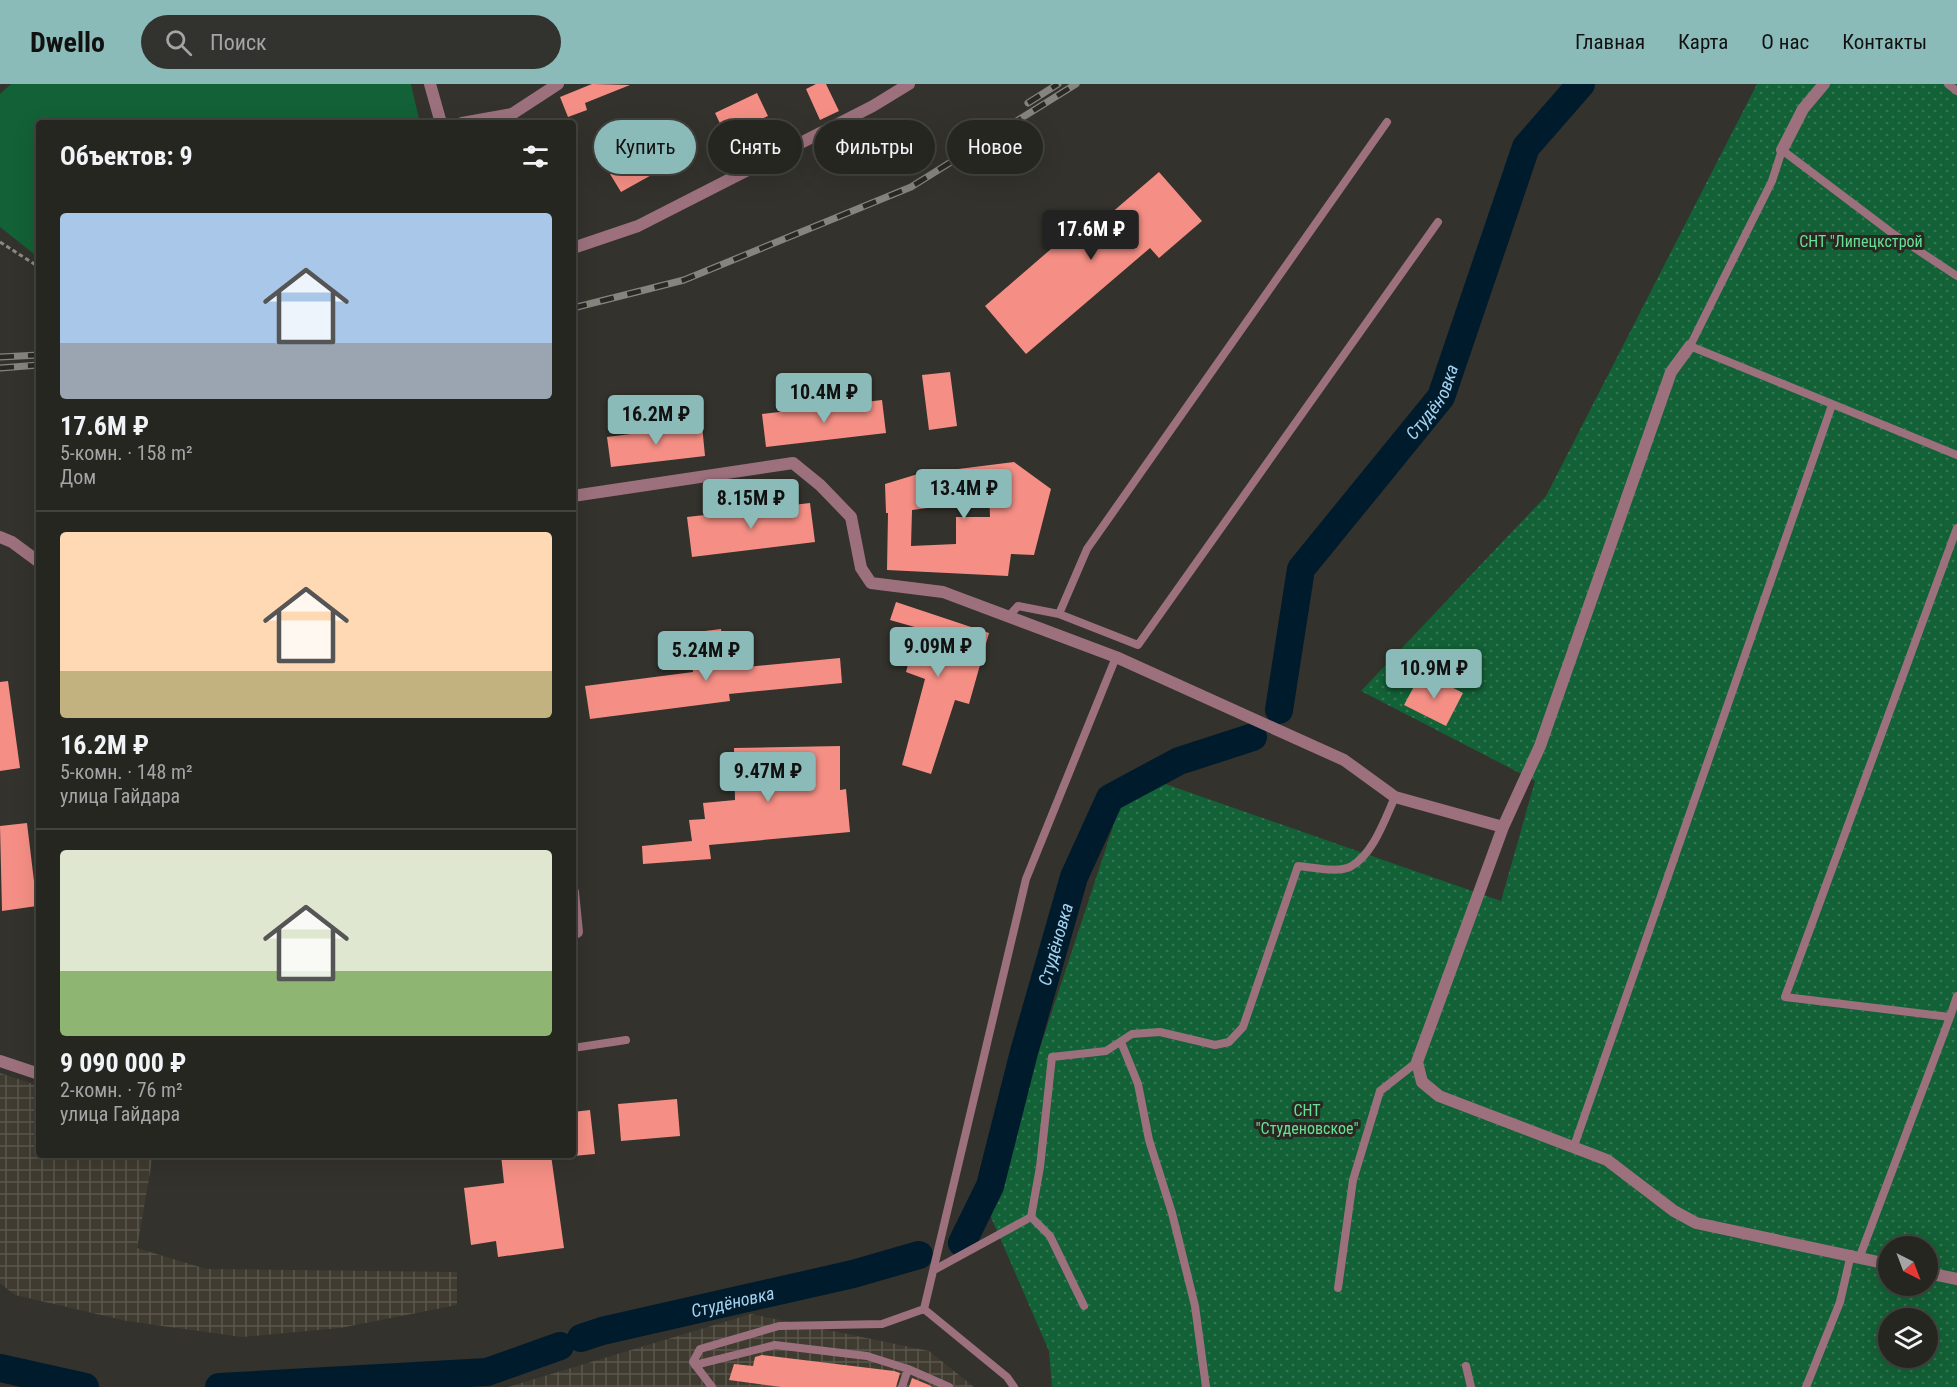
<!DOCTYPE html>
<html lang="ru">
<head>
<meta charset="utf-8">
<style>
	:root { --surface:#262621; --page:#32322e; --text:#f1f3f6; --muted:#a4a5a5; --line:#42433f; --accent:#8bbbb9 }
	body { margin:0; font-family:"Roboto Condensed",sans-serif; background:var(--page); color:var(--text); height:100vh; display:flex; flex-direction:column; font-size:22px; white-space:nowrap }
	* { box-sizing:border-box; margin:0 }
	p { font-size:20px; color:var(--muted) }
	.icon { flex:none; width:33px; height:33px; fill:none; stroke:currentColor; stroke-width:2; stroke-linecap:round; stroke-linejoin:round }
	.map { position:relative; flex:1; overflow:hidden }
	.panel { position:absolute; left:36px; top:36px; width:540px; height:1038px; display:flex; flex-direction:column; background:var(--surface); border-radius:6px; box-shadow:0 6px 24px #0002,0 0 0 2px var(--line) }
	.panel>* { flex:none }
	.banner { position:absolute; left:594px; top:36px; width:570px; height:54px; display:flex; gap:12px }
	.needle { width:39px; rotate:138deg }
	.tools { position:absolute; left:1878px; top:1152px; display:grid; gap:12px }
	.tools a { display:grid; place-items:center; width:60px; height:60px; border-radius:50%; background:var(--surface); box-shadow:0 6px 24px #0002,0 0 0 2px var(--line); font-size:30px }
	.price { position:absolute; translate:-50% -51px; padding:0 14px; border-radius:6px; background:var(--accent); color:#111; font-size:20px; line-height:39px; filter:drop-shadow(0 2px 3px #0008) }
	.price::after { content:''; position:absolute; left:50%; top:36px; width:18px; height:14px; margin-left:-9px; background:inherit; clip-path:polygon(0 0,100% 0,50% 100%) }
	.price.on { background:#222; color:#fff }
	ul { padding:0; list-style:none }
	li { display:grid; align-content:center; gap:12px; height:318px; padding:0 24px }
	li+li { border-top:2px solid var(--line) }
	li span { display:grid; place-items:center; height:186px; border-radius:6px; color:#555 }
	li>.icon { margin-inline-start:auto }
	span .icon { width:108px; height:108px; fill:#fffc; stroke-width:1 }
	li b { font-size:26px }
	h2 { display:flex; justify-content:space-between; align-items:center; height:72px; padding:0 24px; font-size:26px }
	.chip { padding:0 21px; border-radius:27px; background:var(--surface); box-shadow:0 6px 24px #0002,0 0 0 2px var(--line); font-size:21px; line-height:54px }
	.chip.on { background:var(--accent); color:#111 }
	header { display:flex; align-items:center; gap:36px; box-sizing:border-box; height:84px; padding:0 30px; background:var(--accent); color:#111 }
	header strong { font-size:28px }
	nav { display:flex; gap:33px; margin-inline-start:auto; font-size:21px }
	.search { width:420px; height:54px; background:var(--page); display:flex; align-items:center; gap:15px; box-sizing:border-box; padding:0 21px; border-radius:33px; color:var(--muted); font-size:22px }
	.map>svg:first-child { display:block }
	.industrial { fill:url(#industrial-grid) }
	.grass { fill:url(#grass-dots); fill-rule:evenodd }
	.pitch { fill:#136136 }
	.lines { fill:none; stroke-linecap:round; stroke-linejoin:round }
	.river { stroke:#001b2c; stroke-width:28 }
	.building { fill:#f58f85; fill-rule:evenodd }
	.path { stroke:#8b8a85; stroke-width:3; stroke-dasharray:4.5 3; stroke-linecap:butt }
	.lane { stroke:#9c717d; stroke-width:8 }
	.street { stroke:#9c717d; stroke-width:12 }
	.rail-casing { stroke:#85847f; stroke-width:7 }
	.rail { stroke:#292822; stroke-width:4.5; stroke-dasharray:14; stroke-linecap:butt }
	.labels { text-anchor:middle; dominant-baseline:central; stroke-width:6; stroke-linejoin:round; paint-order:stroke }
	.park-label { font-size:16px; fill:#67e194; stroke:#292822 }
	.water-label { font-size:18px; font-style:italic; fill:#a5d2ef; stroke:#292822 }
</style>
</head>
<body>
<header>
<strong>Dwello</strong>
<div class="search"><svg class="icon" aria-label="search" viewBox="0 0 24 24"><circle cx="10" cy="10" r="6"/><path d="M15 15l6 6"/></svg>Поиск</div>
<nav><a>Главная</a><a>Карта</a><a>О нас</a><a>Контакты</a></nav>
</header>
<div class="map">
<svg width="1957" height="1303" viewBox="0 0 1957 1303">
	<defs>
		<pattern id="industrial-grid" width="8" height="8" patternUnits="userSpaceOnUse" patternTransform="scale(1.5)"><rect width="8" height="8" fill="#3f3b30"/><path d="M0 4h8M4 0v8" fill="none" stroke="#5a564d"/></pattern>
		<pattern id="grass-dots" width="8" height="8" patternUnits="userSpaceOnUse" patternTransform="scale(1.5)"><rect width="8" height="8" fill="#136136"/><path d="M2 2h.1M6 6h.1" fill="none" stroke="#347752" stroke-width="1.8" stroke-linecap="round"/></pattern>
	</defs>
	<rect width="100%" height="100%" fill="#33322c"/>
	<!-- industrial -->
	<path class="industrial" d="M0,989L39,1002V1071H153L137,1164L206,1185L457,1188V1221L340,1244L242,1253L127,1237L15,1211L0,1199Z
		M751,1230L929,1267L974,1303H508Z"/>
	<!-- grass -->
	<path class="grass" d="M1757,0H1957V1303H1052L1049,1267L987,1124L1131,688L1501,817L1535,697L1361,607L1546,412ZM1888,1162H1928V1202H1888ZM1888,1234H1928V1274H1888Z"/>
	<!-- pitch -->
	<path class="pitch" d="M11,0H411L420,39H39V174L0,143V10Z"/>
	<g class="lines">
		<!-- river -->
		<g class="river">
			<path id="s1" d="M1279,626L1301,485L1441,313L1526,63L1581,0"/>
			<path id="s2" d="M962,1159L990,1102L1024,968L1074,793L1110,714L1179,677L1253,653"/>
			<path id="s3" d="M581,1254L602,1247L853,1190L919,1171"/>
			<path d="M0,1284L85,1303"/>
			<path d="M219,1303L487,1288L560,1262"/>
		</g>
	</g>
	<!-- building -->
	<path class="building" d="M592,0L630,1L585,19L587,26L568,33L560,13Z
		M816,0H826L839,27L820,36L806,5Z
		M757,9L768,32L726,52L715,29Z
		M653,65L664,84L621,108L610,90Z
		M1159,88L1202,137L1159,174L1150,164L1026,270L985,222L1095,127L1103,136Z
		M950,288L957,342L929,346L922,291Z
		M882,316L886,349L766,363L762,330Z
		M702,341L705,372L611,383L607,353Z
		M1014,378L1051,405L1034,471L1011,470L1008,492L887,486L888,429H886L885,400L918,390ZM956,403H989L990,433H956V460L911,462L912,426L958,420Z
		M810,419L815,458L692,473L687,433Z
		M896,518L989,549L969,620L955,616L931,690L902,681L925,595L906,588L918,544L890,536Z
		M721,545L726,585L840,574L842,599L729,610L730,617L590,635L585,602L693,588L688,549Z
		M1434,594L1463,609L1446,642L1404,621L1418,595L1430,601Z
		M8,597L20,684L0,687V598Z
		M840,662V706L846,705L850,748L709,761L711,775L643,780L642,762L692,757L689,736L705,735L703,719L735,716L734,664Z
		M27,739L37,822L2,827L0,742Z
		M677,1015L680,1052L621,1057L618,1020Z
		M590,1026L595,1070L573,1072V1028Z
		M501,1071H551L564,1164L498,1173L496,1157L471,1161L464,1104L504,1099Z
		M762,1271L894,1287L900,1289L896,1303H781L729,1296L734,1280L753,1282L755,1273Z
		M912,1294L929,1301L932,1303H909Z"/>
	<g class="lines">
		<!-- path -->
		<path class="path" d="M0,158L39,183"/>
		<!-- lane -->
		<path class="lane" d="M1948,0L1957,7
			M1957,192L1892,149L1782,66L1772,97L1690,262L1957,371
			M1059,530L1138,561L1438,138
			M1008,533L1018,522L1059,530L1087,465L1387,38
			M1950,933L1957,912
			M1121,958L1138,1000L1149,1056L1172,1129L1195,1222L1206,1303
			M573,964L626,956
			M1574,1062L1832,321
			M1031,1133L1050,1152L1084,1222
			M1860,1172L1950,933L1785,913L1957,444
			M934,1186L1031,1133L1040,1083L1052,973L1106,967L1132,950L1160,948L1215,961L1229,958L1243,943L1298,782C1312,783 1336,789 1350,783C1373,771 1385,735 1395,713
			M1338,1204L1353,1096L1380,1007L1417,978
			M695,1281L775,1261L867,1272L908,1285L949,1303
			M1466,1282L1471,1303
			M712,1303L693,1278L700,1265L779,1242L882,1240L924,1225
			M902,1303L908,1285
			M1014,1303L1007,1293L924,1225L1026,795L1116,573
			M1806,1303L1840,1218L1851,1170"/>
		<!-- street -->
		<path class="street" d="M430,0L441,39
			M462,39L512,30L558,0
			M1782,66L1803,25L1824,0
			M573,164L638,142L873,22L909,0
			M1690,262L1671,288L1540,662L1503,743L1417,978L1422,998L1439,1012L1607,1076L1674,1127L1696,1139L1888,1180
			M573,412L793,379L820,401L851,433L861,484L871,499L943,508L1116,573L1344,676L1395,713L1503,743
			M0,453L12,458L39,478
			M573,808L577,848
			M0,977L39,990
			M1928,1189L1957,1195"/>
		<defs>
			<path id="rail" d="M1028,19L1058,0
				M573,224L684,196L911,103L1076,0
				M0,273L39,271
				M0,284L39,281"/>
		</defs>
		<!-- rail casing -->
		<use href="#rail" class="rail-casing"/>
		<!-- rail -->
		<use href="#rail" class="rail"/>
	</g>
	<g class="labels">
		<!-- park labels -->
		<g class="park-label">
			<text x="1861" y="157">СНТ "Липецкстрой</text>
			<text x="1307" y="1026">СНТ<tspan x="1307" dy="18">"Студеновское"</tspan></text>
		</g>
		<!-- water labels -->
		<g class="water-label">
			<text stroke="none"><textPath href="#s1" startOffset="356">Студёновка</textPath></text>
			<text stroke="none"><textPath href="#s2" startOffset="314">Студёновка</textPath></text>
			<text stroke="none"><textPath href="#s3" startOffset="156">Студёновка</textPath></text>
		</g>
	</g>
</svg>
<div class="tools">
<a><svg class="needle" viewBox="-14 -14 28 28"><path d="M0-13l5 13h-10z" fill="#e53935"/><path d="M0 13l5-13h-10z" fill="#a4a5a5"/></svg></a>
<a><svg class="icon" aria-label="layers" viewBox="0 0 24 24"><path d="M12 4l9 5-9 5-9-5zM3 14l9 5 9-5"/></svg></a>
</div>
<b class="price on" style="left:1091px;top:177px">17.6M ₽</b>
<b class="price" style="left:824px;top:340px">10.4M ₽</b>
<b class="price" style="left:656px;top:362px">16.2M ₽</b>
<b class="price" style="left:964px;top:436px">13.4M ₽</b>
<b class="price" style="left:751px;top:446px">8.15M ₽</b>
<b class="price" style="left:938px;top:594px">9.09M ₽</b>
<b class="price" style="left:706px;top:598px">5.24M ₽</b>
<b class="price" style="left:1434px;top:616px">10.9M ₽</b>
<b class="price" style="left:768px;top:719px">9.47M ₽</b>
<div class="banner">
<a class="chip on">Купить</a>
<a class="chip">Снять</a>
<a class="chip">Фильтры</a>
<a class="chip">Новое</a>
</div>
<section class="panel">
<h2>Объектов: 9<svg class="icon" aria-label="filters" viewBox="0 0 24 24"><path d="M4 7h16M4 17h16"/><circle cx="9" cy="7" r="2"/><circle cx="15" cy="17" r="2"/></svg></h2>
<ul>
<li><span style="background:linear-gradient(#a9c7e8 70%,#9aa5b1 0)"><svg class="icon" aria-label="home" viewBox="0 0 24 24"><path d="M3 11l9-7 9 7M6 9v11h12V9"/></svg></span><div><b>17.6M ₽</b><p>5-комн. · 158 m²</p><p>Дом</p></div></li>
<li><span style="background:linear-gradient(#ffd9b3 75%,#c2b280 0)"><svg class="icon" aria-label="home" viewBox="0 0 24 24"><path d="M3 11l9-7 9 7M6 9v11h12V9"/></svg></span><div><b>16.2M ₽</b><p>5-комн. · 148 m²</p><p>улица Гайдара</p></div></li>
<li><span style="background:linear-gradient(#dfe7d0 65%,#8fb573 0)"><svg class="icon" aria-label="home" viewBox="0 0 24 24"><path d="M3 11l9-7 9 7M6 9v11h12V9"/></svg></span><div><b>9 090 000 ₽</b><p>2-комн. · 76 m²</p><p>улица Гайдара</p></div></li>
</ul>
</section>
</div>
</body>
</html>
